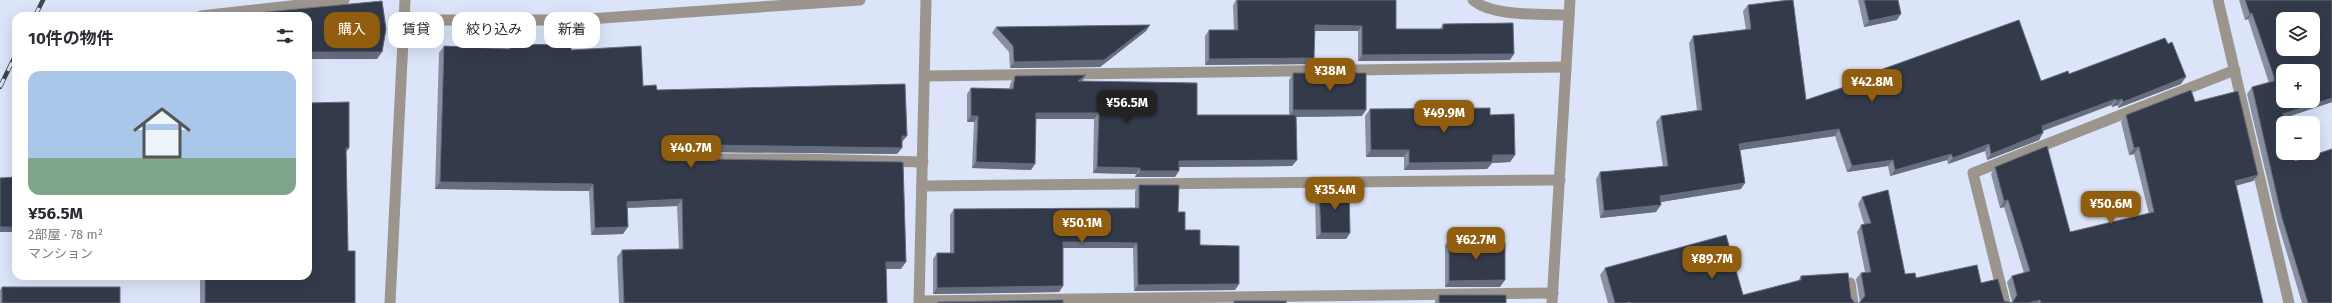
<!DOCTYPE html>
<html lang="ja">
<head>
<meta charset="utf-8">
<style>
	:root { --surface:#fff; --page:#f2f2f3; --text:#2b2b33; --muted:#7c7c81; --line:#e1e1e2; --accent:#915d0f }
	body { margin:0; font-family:"Fira Sans","Noto Sans JP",sans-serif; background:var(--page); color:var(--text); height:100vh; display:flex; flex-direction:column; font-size:15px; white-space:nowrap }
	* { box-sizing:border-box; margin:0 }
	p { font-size:13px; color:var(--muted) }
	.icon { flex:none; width:22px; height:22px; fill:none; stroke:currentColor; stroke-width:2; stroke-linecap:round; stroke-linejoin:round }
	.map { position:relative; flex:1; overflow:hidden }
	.drawer { position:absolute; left:12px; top:12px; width:300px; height:268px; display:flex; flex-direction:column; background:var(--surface); border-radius:12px; box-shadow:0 4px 16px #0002 }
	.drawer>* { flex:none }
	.guide { position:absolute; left:324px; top:12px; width:380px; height:36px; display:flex; gap:8px }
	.buttons { position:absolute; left:2276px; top:12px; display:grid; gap:8px }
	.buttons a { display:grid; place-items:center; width:44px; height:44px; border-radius:8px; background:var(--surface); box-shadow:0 4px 16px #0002; font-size:20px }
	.price { position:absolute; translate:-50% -34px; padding:0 9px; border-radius:8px; background:var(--accent); color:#fff; font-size:13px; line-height:26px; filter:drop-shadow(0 1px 2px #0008) }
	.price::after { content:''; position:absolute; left:50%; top:24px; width:12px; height:9px; margin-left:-6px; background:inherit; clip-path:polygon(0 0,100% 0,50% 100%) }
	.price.active { background:#222; color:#fff }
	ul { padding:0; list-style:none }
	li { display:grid; align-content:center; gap:8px; height:212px; padding:0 16px }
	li+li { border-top:1px solid var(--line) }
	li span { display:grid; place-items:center; height:124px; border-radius:12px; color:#555 }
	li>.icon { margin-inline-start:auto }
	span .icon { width:72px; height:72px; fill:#fffc; stroke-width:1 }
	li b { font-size:17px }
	h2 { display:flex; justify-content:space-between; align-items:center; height:48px; padding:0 16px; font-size:17px }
	.pill { padding:0 14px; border-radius:12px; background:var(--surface); box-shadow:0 4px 16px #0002; font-size:14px; line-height:36px }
	.pill.active { background:var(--accent); color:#fff }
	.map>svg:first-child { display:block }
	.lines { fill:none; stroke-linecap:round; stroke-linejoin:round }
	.service { stroke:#9c958e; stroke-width:11 }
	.minor { stroke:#9c958e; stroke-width:11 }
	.tertiary { stroke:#9c958e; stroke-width:11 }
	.rail-casing { stroke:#40454f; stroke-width:4.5 }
	.rail { stroke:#dbe4f8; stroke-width:3; stroke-dasharray:9; stroke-linecap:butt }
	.wall { fill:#878fa1 }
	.shaded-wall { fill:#656d7e }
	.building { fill:#333a4a; stroke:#656d7e; fill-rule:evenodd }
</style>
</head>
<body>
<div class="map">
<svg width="2332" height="303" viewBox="0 0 2332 303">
	<rect width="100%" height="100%" fill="#dbe4f8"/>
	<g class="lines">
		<!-- service -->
		<path class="service" d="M201,16L344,0
			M925,76L1566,67
			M703,159H803L923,162
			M923,186L1560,180
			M1850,283L1853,303"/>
		<!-- minor -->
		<path class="minor" d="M1473,0C1492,17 1544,14 1569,15
			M2218,0L2289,303
			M404,20H574L860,0
			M919,301L1553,293
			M919,303L926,0
			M2005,303L1973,173L2235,70"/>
		<!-- tertiary -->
		<path class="tertiary" d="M390,303L405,0
			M1552,303L1570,0"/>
		<defs>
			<path id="rail" d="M35,16L43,0
				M0,87L16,54"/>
		</defs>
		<!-- rail casing -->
		<use href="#rail" class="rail-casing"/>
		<!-- rail -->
		<use href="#rail" class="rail"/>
	</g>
	<!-- wall -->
	<path class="wall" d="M1236,0H1396V29H1440L1443,24L1510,60L1358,61V31H1315L1310,64L1205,65V36L1209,30H1234L1233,5Z
		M1858,0H1898L1897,20L1864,27Z
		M2239,0H2332V102L2284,118L2332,303H2302L2278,224L2247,94L2252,87L2269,83L2248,19L2245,20Z
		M1748,5L1806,100L1868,79L1872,73L2041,81L2069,74L2181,84L2118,108V105L2112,107L2111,105L2043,131L2039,140L1987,160L1985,151L1948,164L1947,160L1890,176L1888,166L1847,172L1835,136L1740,150L1741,189L1660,202L1656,212L1600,218L1596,179L1600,172L1663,167L1656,122L1661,116L1697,110L1689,43L1693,36L1746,30L1743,11Z
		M1150,25L1146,31L1100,67L1010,68L1009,52L992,33L996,27Z
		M510,44L571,50L643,86L657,90L902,142L897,154L703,152L701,153L702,156L901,269H886L887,303H619L617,257L622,250L679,249L677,206L627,208L623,234L591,235L589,191L435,189L439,53L444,46L508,49Z
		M1293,73L1362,116L1296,117L1297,160L1292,166L1179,167L1175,177H1135L1136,174L1093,173L1094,119H1036L1031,170L972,168L974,122H967V94L971,88L1009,89L1011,82L1015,76L1082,81L1197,115H1289V80Z
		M2195,102L2258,175L2253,181L2236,186L2263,303H1859L1860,302L1856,279L1861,273L1865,272L1857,232L1861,225L1864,224L1858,204L1862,197L1905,274L1916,278L1981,283L2004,301L2011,303L2012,302L2007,282L2012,276L2024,273L2004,207L2000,208L1991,174L1995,167L2070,232L2149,214L2134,154L2129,155L2121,122L2126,115Z
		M1370,109L1490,115L1515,155L1510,162L1492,163L1487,169L1404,170V157H1366L1365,116Z
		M346,153L348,251L355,303H200V276H308Z
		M1139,185L1178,212L1185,230L1239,284L1235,290L1134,291L1133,248H1063V286L1059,292L933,294V259L937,253H950V215L954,209L1135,208V191Z
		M1319,189L1350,233L1346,239H1316L1315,195Z
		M1449,239L1500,287H1445V246Z
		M1605,268L1743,295L1798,281L1801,276L1851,298L1855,303H1858H1608L1600,275Z
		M2,287L120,303H0V290Z
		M1439,295L1506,303H1435V301Z"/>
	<!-- shaded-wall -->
	<path class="shaded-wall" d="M2252,13L2248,19L2245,20L2250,14Z
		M1901,14L1897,20L1864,27L1869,21Z
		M1150,25L1146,31L1100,67L1010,68L1014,62Z
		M1315,25L1362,26L1358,31H1311Z
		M308,52H382L377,59H308Z
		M1514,54L1510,60L1358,61L1362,55Z
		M1314,58L1310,64L1205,65L1209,59Z
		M1086,75L1082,81H1078Z
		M2186,77L2181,84L2118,108L2123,102Z
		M2332,98V102L2279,120L2283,114Z
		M2116,99L2111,105L2037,133L2042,126Z
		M2122,99L2118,105L2112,107L2116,101Z
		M1293,110H1366L1362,116L1289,117Z
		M1036,113H1099L1094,119H1032Z
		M971,116H978L974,122H967Z
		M1839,129L1835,136L1734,151L1739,144Z
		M2043,133L2039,140L1987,160L1991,154Z
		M902,136H907L902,142Z
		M1989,144L1985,151L1948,164L1953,158Z
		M708,145L902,148L897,154L703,152L699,153L704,146Z
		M2139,147L2134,154L2129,155L2134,148Z
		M346,148H349L344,155Z
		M1371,150H1409L1404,157H1366Z
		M1951,154L1947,160L1890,176L1895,170Z
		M1493,155H1515L1510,162L1492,163L1487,169L1404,170L1409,163Z
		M1297,160L1292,166L1175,167L1179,161Z
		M1893,160L1888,166L1847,172L1852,166Z
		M976,162L1035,164L1031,170L972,168Z
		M1097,167L1140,168L1136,174L1093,173Z
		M1140,171H1179L1175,177H1135Z
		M2258,175L2253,181L2230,187L2235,181Z
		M440,182L593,184L589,191L435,189Z
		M1745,183L1741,189L1655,203L1660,196Z
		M682,199L677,206L622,208L627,202Z
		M2008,200L2004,207L2000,208L2004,201Z
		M1661,205L1656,212L1600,218L1604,211Z
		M0,227H16V232H0Z
		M628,227L623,234L591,235L595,228Z
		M1321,233H1350L1346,239H1316Z
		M1063,242L1137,243L1133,248H1059Z
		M886,262H906L901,269H881Z
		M1505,280L1500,287H1445L1449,281Z
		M1239,284L1235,290L1134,291L1138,285Z
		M1063,286L1059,292L933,294L937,288Z
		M2040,300L2038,303H2028Z"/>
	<!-- building -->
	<path class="building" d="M1237,0H1396V29H1443V24L1513,23L1514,54L1362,55V26L1315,25L1314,58L1209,59V30H1238Z
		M1789,0H1793L1806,100L1874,77L1872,73L2019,20L2041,81L2068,71L2069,74L2165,38L2168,44L2172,42L2186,77L2123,102L2122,99L2116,101V99L2042,126L2043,133L1991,154L1989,144L1953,158L1951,154L1895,170L1893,160L1852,166L1839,129L1739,144L1745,183L1660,196L1661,205L1604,211L1600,172L1668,166L1661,116L1702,110L1693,36L1751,29L1748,5Z
		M1864,0H1898L1901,14L1869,21Z
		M2245,0H2332V98L2283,114L2285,123H2283V153H2293L2295,161L2332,149V303H2308L2282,218L2252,87L2274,81V77L2252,13L2250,14ZM2283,19H2313V49H2283ZM2283,71H2313V101H2283Z
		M382,1L386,29L382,52H308V16H266V12Z
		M1150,25L1104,60L1014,62L1013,46L996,27Z
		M510,44L571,45V50L641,46L643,86L656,85L657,90L905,84L907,136H902V148L708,145L704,146L701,152L702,156L708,159L903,162L906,262H886L887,303H624L622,250L683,249L682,199L627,202L628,227L595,228L593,184L440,182L444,46L510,49Z
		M1293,73H1366V110H1293Z
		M1086,75L1078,81L1197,83V115H1296L1297,160L1179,161V171H1140V168L1097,167L1099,113H1036L1035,164L976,162L978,116H971V88L1013,89L1015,76Z
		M2191,90L2195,102L2238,91L2258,175L2235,181L2263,303H2041L2040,300L2028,303H1859L1865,296L1861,273L1871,272L1861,225L1871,223L1862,197L1888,190L1905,274L1915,273L1916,278L1977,265L1981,283L1998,279L2004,301L2012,303L2017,295L2012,276L2030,271L2008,200L2004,201L1995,167L2047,146L2070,232L2154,212L2139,147L2134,148L2126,115Z
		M349,102V148H346L348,251H355V303H205V276H308V103Z
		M1490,108V115L1514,114L1515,155H1493L1492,162L1409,163V150H1371L1370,109Z
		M16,177V227H0V178Z
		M1139,185H1179L1178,212H1185V230H1200V245L1239,246V284L1138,285L1137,243L1063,242V286L937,288V253H954V209L1139,208Z
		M1349,188L1350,233H1321L1319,189Z
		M1726,235L1743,295L1801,280V276L1848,273L1851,298L1855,303H1858H1631L1630,302L1626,303H1615L1605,268Z
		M1449,239L1505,243V280L1449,281Z
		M2,287H120V303H2Z
		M1439,295H1506V303H1439Z
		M1063,300V303H938V302Z
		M1234,301H1286V303H1234Z"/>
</svg>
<div class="buttons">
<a><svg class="icon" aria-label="layers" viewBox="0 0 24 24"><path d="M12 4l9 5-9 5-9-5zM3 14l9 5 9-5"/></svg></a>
<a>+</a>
<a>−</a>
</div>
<b class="price" style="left:1330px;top:92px">¥38M</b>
<b class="price" style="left:1872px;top:103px">¥42.8M</b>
<b class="price active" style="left:1127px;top:124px">¥56.5M</b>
<b class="price" style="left:1444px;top:134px">¥49.9M</b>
<b class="price" style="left:691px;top:169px">¥40.7M</b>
<b class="price" style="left:1335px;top:211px">¥35.4M</b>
<b class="price" style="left:2111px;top:225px">¥50.6M</b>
<b class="price" style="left:1082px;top:244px">¥50.1M</b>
<b class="price" style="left:1476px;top:261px">¥62.7M</b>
<b class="price" style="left:1712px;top:280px">¥89.7M</b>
<div class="guide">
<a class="pill active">購入</a>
<a class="pill">賃貸</a>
<a class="pill">絞り込み</a>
<a class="pill">新着</a>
</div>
<section class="drawer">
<h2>10件の物件<svg class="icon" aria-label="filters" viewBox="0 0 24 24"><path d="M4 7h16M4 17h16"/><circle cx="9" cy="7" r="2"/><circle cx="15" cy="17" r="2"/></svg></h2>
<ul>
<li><span style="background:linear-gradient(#a9c7e8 70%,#7fa58c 0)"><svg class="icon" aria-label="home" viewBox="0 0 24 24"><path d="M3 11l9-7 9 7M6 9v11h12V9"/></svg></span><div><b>¥56.5M</b><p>2部屋 · 78 m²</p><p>マンション</p></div></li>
</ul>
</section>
</div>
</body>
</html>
